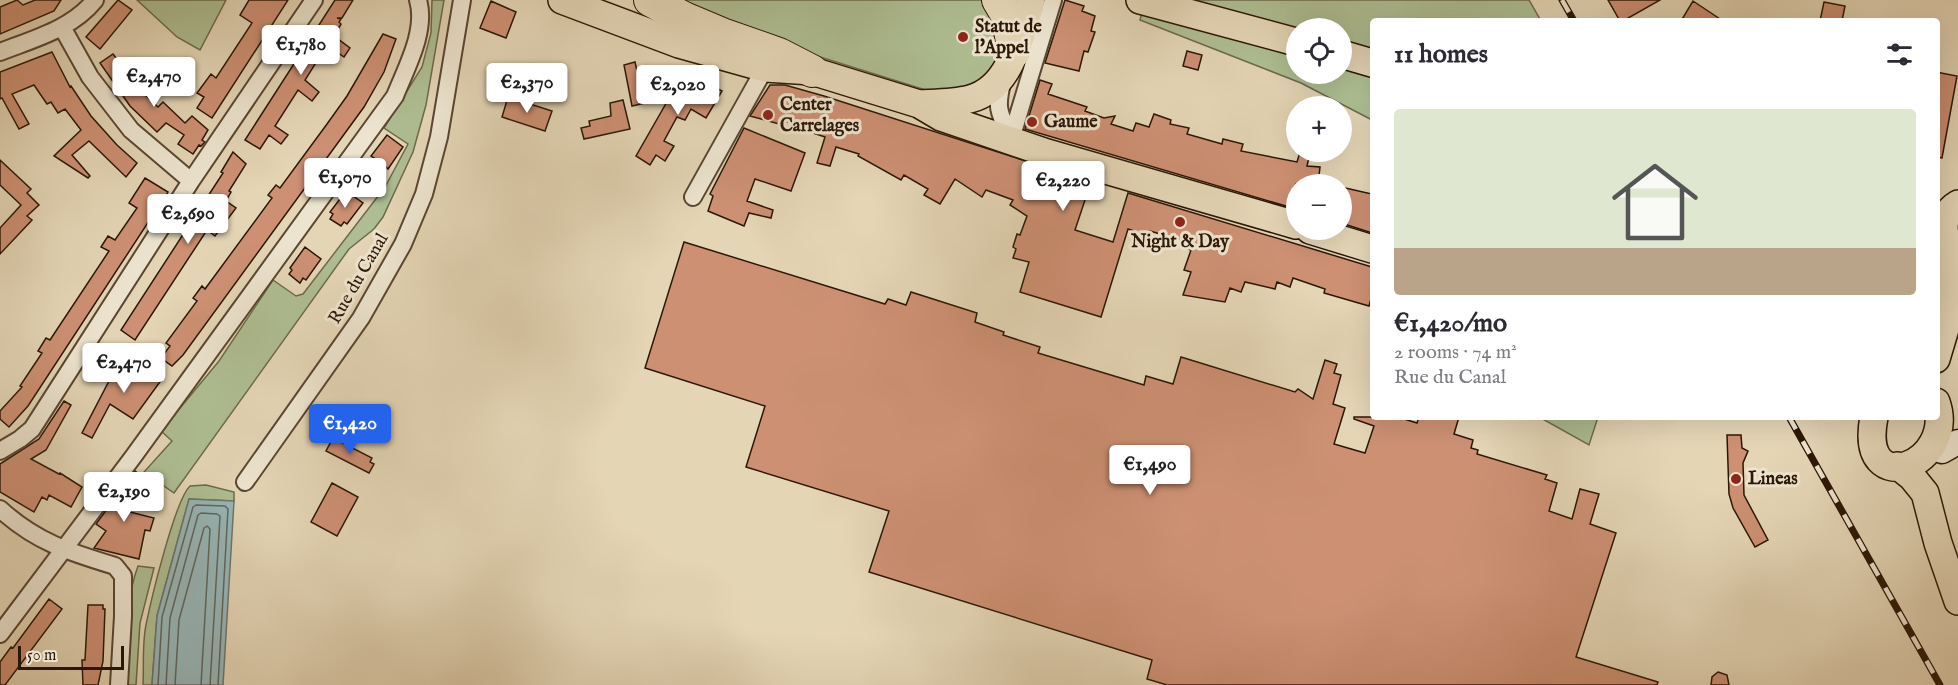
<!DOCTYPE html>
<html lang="en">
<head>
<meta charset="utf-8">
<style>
	:root { --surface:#fff; --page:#f2f2f3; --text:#2b2b33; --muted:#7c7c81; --line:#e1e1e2; --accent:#2563eb }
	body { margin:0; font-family:"IM FELL English",serif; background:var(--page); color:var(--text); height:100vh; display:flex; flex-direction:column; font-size:22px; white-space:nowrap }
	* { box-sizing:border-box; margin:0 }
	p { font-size:20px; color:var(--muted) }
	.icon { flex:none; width:33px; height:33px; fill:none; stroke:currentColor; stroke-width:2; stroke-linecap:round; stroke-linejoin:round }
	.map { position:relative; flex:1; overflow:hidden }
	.sheet { position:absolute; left:1370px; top:18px; width:570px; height:402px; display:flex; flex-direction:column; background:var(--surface); border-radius:6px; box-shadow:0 6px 24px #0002 }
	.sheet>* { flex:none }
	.fabs { position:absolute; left:1286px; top:18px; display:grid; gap:12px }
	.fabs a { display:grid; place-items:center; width:66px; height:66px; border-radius:50%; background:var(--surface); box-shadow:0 6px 24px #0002; font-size:30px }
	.scale { position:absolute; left:18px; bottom:15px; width:106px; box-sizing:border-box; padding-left:6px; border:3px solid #2c1706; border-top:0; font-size:16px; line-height:21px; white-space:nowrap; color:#2c1706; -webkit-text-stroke:4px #ede4cf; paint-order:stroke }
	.price { position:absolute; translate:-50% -51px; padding:0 14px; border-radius:6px; background:#fff; color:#222; font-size:20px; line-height:39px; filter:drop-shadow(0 2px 3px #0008) }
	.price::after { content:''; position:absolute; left:50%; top:36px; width:18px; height:14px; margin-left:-9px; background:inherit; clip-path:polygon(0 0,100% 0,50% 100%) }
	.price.selected { background:var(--accent); color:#fff }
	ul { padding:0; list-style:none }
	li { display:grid; align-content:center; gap:12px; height:318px; padding:0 24px }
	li+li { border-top:2px solid var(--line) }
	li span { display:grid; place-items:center; height:186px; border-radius:6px; color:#555 }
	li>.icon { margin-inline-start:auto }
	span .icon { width:108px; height:108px; fill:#fffc; stroke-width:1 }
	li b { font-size:26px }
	h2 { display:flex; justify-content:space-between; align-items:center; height:72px; padding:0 24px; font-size:26px }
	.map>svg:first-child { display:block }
	.green { fill:#aebe92; stroke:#6d6a4c; stroke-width:1.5 }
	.water { fill:#98b6b7; stroke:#6d7670; stroke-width:1.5 }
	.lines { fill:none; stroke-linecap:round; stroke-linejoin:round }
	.shore { stroke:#62665e; stroke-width:1.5 }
	.building { fill:#cd9073; stroke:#2c1706; stroke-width:1.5 }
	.street-casing { stroke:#5a4632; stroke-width:20 }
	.secondary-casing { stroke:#2c1706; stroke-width:27 }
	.primary-casing { stroke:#2c1706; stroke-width:30 }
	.highway-casing { stroke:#2c1706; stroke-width:34 }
	.street { stroke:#ede4cf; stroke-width:16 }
	.secondary { stroke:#ede4cf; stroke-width:24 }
	.primary { stroke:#e4d5b5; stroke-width:27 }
	.highway { stroke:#e4d5b5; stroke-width:32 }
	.rail-casing { stroke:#2c1706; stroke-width:7 }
	.rail { stroke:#ede4cf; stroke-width:4.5; stroke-dasharray:14; stroke-linecap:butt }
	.poi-dot { fill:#8f2418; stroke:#ede4cf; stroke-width:2 }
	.labels { text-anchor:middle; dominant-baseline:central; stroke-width:6; stroke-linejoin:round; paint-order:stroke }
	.poi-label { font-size:18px; font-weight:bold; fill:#2c1706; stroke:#ede4cf; text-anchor:start }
	.street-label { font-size:18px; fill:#2c1706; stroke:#ede4cf }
</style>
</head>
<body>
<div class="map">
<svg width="1958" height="685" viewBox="0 0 1958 685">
	<rect width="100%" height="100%" fill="#e4d5b5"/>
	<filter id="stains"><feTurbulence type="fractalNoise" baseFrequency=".00333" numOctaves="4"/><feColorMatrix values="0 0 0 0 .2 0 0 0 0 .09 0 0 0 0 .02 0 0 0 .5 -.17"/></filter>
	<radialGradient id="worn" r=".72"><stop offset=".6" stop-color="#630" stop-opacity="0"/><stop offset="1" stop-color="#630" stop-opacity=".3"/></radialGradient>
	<!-- green -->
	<path class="green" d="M137,0H226L200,50L177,37Z
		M432,0H444L426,105L413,152L383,217L374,229L349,249L174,493L144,472L172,441L161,431L219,361L273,280L296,296L303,294L385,187L408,144L384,128L422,67L431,33Z
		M671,0H984L993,9L1000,47L996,62L986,76L970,87L932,92L747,34Z
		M1186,0H1529L1541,21H1372V49L1341,41V28H1296Z
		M1142,12L1296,56V74H1341V68L1372,77V120L1301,83L1140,20Z
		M1539,417H1598L1589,445Z
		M206,485L234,492V501L189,499L157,616L152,685H143C144,666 142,644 146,625C151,600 175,500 190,486Z
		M138,566L154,568L140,623L136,685H125C127,645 124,604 138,566Z"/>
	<!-- water -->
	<path class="water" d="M189,499L234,501L223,685H152L157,616Z"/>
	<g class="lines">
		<!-- shore -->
		<path class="shore" d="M158,685L162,617L193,507L196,505L225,506L228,509L218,685
			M166,685L170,618L198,515L201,513L217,514L220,516L210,685
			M175,685L179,620L204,528L207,526L210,529L201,685"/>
	</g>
	<!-- building -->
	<path class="building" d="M17,0L23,5L35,0H61L54,11L0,34V7Z
		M118,0L132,10L100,49L86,37Z
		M249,0H288L212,118L197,108L204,97L197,93L211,74L216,78L252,23L240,15Z
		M335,0H353L342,18H337L341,19L339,22L341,24L334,36L350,48L344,57L327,45L305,80L319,92L312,101L298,90L275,126L288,135L281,144L269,135L260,149L245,140Z
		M1065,0L1084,6L1082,11L1095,16L1091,31L1095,32L1088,52L1084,51L1079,71L1045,63Z
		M1608,0H1660L1623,21H1620Z
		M491,1L516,12L506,38L480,28Z
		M1693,1L1723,21H1681Z
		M1824,2L1845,6L1842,21H1820Z
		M383,34L396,39L384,72L364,107L183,355L172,366L161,358L170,346L166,343L197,301L193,298L202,286L205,289L272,198L268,195L276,185L280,188L327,124L347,96Z
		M1187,51L1202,55L1198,70L1183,66Z
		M52,52L70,87L71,86L91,116L117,145L137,163L126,177L89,141L72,155L90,176L88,178L54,156L81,130L65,109L58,113L51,102L47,104L34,85L12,94L29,124L19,129L2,98L0,99V72Z
		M113,54L142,92L158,107L163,102L185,123L192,116L208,130L202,140L205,142L201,146L199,145L193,154L178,144L184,135L166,123L157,132L130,106L100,63Z
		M635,62L637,71L647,69L654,101L632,106L624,65Z
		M1936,72L1957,76L1942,158L1936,157Z
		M695,76L722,91L706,118L691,109L685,120L677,117L664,141L674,146L665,161L656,155L650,165L636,156L680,79L690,85Z
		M1040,80L1052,84L1048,94L1087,107L1085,111L1104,118L1115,116L1111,124L1133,131L1136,123L1149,127L1154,114L1171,120L1170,124L1189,128L1187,134L1222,144L1223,139L1243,144L1241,151L1297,162L1300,152L1310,153L1307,166L1320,167L1318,184H1296V209L1025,129Z
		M770,85H785L824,96L1091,182L1075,230L1113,242L1128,193L1372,267V295L1369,306L1324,293L1325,289L1293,278L1290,287L1277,282L1275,289L1245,282L1241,292L1230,288L1225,302L1183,295L1191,272L1184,270L1191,250L1185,248L1187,242L1150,231L1149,236L1128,229L1101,317L1020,292L1029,262L1013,258L1016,249L1013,247L1017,234L1020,235L1027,216L1010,205L1013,200L986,190L982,197L955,179L940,204L924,195L928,189L904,175L901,180L858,156L859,154L836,147L830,166L817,163L825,137L810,132L811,129L799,125L784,121L783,125L750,116Z
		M508,97L552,111L545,131L502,117Z
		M623,100L630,129L584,139L581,128L590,126L589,121L611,116L610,103Z
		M744,128L805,153L791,191L755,179L747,201L773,210L771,218L749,213L744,226L708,211L713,196L710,194Z
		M387,135L403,147L388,169L385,166L382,170L371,162L374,158L371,156Z
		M233,152L246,164L229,191L231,192L226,201L236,208L215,236L207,230L135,340L121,330L223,173L221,172Z
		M0,160L31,189L27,193L39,205L27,216L32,220L0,254V228L21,205L0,185Z
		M145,178L168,192L28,406L9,427L0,419V411L22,387L20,386L42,353L38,351L46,338L50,340L109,251L101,247L108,236L115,240L137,208L129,203Z
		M1341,187L1372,194V233L1341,223Z
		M346,191L363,203L347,224L344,222L341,226L330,219L333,214L330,212Z
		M684,242L885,304L888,299L906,305L911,292L977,313L975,322L1004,332L1003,335L1040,347L1038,353L1144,385L1146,376L1173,384L1181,357L1295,392L1298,389L1313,399L1325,360L1337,364L1334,373L1341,375L1333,404L1345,408L1334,444L1365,453L1374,426L1354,419V417H1398L1417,423L1419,417H1459L1454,434L1473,440L1471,448L1478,450L1477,454L1547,475L1545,479L1557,483L1549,511L1572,519L1580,489L1599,494L1590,524L1616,533L1576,657L1658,682L1657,685H1167L1147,679L1152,660L869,572L889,511L746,467L765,406L645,368Z
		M305,247L321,259L306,280L303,278L300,283L289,274L292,270L290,268Z
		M121,358L162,379L133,419L110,404L92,438L82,433Z
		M64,401L71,405L46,450L31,459L59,474L60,473L82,487L71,507L49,495L47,500L42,497L34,512L0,492V464L39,439Z
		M1727,435H1741L1742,448L1748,451L1743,463L1744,495L1768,540L1755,547L1733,508L1729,494Z
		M333,438L372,458L370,462L374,464L369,473L326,451Z
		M135,471L146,479L122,510L154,518L150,531L145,530L139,559L94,548L106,531L96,524Z
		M332,483L358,497L337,536L311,522Z
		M49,599L62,609L5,685H0V662L11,647L13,648Z
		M88,605H103V609H105L103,661L98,685H83L82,660H85Z
		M1718,672L1727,675L1729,685H1711L1712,677Z"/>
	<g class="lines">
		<defs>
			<path id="street" d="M62,27L90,77L131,130L191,181
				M0,52C33,39 72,29 95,0
				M1003,80C995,108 999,113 1011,139
				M1011,139L1053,0
				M693,197L765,68
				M0,451L20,439L32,429L191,181L314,0
				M245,482L361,318L403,244L424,194L439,137L462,0
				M0,509C36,542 69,552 115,566L123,576V616L119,685
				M0,634L133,457L395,96C406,68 427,31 418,0"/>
			<path id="secondary" d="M1942,451L1958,442"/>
			<path id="primary" d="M562,0L679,44L765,68L812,71L919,104L941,117L1047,153L1296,225
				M1140,0L1296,42
				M1341,54L1372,63
				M919,104C936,103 954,103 970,99C1012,88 1020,35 1031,0
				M1958,204C1938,216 1941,240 1958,254
				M1310,230L1372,249
				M1941,302L1954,258L1951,248
				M1936,359L1958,285
				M1874,417C1857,504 1958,464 1936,402
				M1898,466L1912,477L1925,493L1938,543L1958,601"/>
			<path id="highway" d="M650,0L684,18L722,34L779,54L812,71
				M998,0L1007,15L1014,52"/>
		</defs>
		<!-- street casing -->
		<use href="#street" class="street-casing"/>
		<!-- secondary casing -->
		<use href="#secondary" class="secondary-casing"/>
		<!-- primary casing -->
		<use href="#primary" class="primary-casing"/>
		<!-- highway casing -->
		<use href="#highway" class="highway-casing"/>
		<!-- street -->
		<use href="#street" class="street"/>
		<!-- secondary -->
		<use href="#secondary" class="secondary"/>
		<!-- primary -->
		<use href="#primary" class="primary"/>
		<!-- highway -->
		<use href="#highway" class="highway"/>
		<defs>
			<path id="rail" d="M1562,0L1574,21
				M1789,417L1940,685"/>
		</defs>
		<!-- rail casing -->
		<use href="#rail" class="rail-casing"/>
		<!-- rail -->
		<use href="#rail" class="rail"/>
	</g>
	<!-- markers -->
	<g class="poi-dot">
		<circle cx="963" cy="37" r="6"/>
		<circle cx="768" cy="115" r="6"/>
		<circle cx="1032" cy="122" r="6"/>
		<circle cx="1180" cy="222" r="6"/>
		<circle cx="1736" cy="479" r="6"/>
	</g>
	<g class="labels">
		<!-- poi labels -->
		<g class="poi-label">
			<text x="975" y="27">Statut de<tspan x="975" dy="21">l'Appel</tspan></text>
			<text x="780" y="105">Center<tspan x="780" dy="21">Carrelages</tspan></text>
			<text x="1044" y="122">Gaume</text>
			<text x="1180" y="242" text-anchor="middle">Night &amp; Day</text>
			<text x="1748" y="479">Lineas</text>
		</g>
		<!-- street labels -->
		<g class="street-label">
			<text transform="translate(359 279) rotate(-60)">Rue du Canal</text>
		</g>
	</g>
	<rect width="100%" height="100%" filter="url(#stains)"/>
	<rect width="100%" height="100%" fill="url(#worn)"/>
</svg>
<div class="fabs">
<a><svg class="icon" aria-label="locate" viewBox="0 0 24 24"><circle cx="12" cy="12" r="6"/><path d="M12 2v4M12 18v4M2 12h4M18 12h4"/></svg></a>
<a>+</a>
<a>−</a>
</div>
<div class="scale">50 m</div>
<b class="price" style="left:301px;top:76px">€1,780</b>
<b class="price" style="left:154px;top:108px">€2,470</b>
<b class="price" style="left:527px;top:114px">€2,370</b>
<b class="price" style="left:678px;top:116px">€2,020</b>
<b class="price" style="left:345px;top:209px">€1,070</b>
<b class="price" style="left:1063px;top:212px">€2,220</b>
<b class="price" style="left:188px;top:245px">€2,690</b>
<b class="price" style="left:124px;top:394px">€2,470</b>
<b class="price selected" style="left:350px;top:455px">€1,420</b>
<b class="price" style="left:1150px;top:496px">€1,490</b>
<b class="price" style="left:124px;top:523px">€2,190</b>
<section class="sheet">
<h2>11 homes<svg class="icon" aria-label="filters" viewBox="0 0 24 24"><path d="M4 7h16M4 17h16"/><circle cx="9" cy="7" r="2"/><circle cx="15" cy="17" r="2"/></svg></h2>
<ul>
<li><span style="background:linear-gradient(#dfe7d0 75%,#b9a48a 0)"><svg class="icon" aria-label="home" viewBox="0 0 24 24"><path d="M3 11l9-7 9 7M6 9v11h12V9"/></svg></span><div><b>€1,420/mo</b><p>2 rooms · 74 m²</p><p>Rue du Canal</p></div></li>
</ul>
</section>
</div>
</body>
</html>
